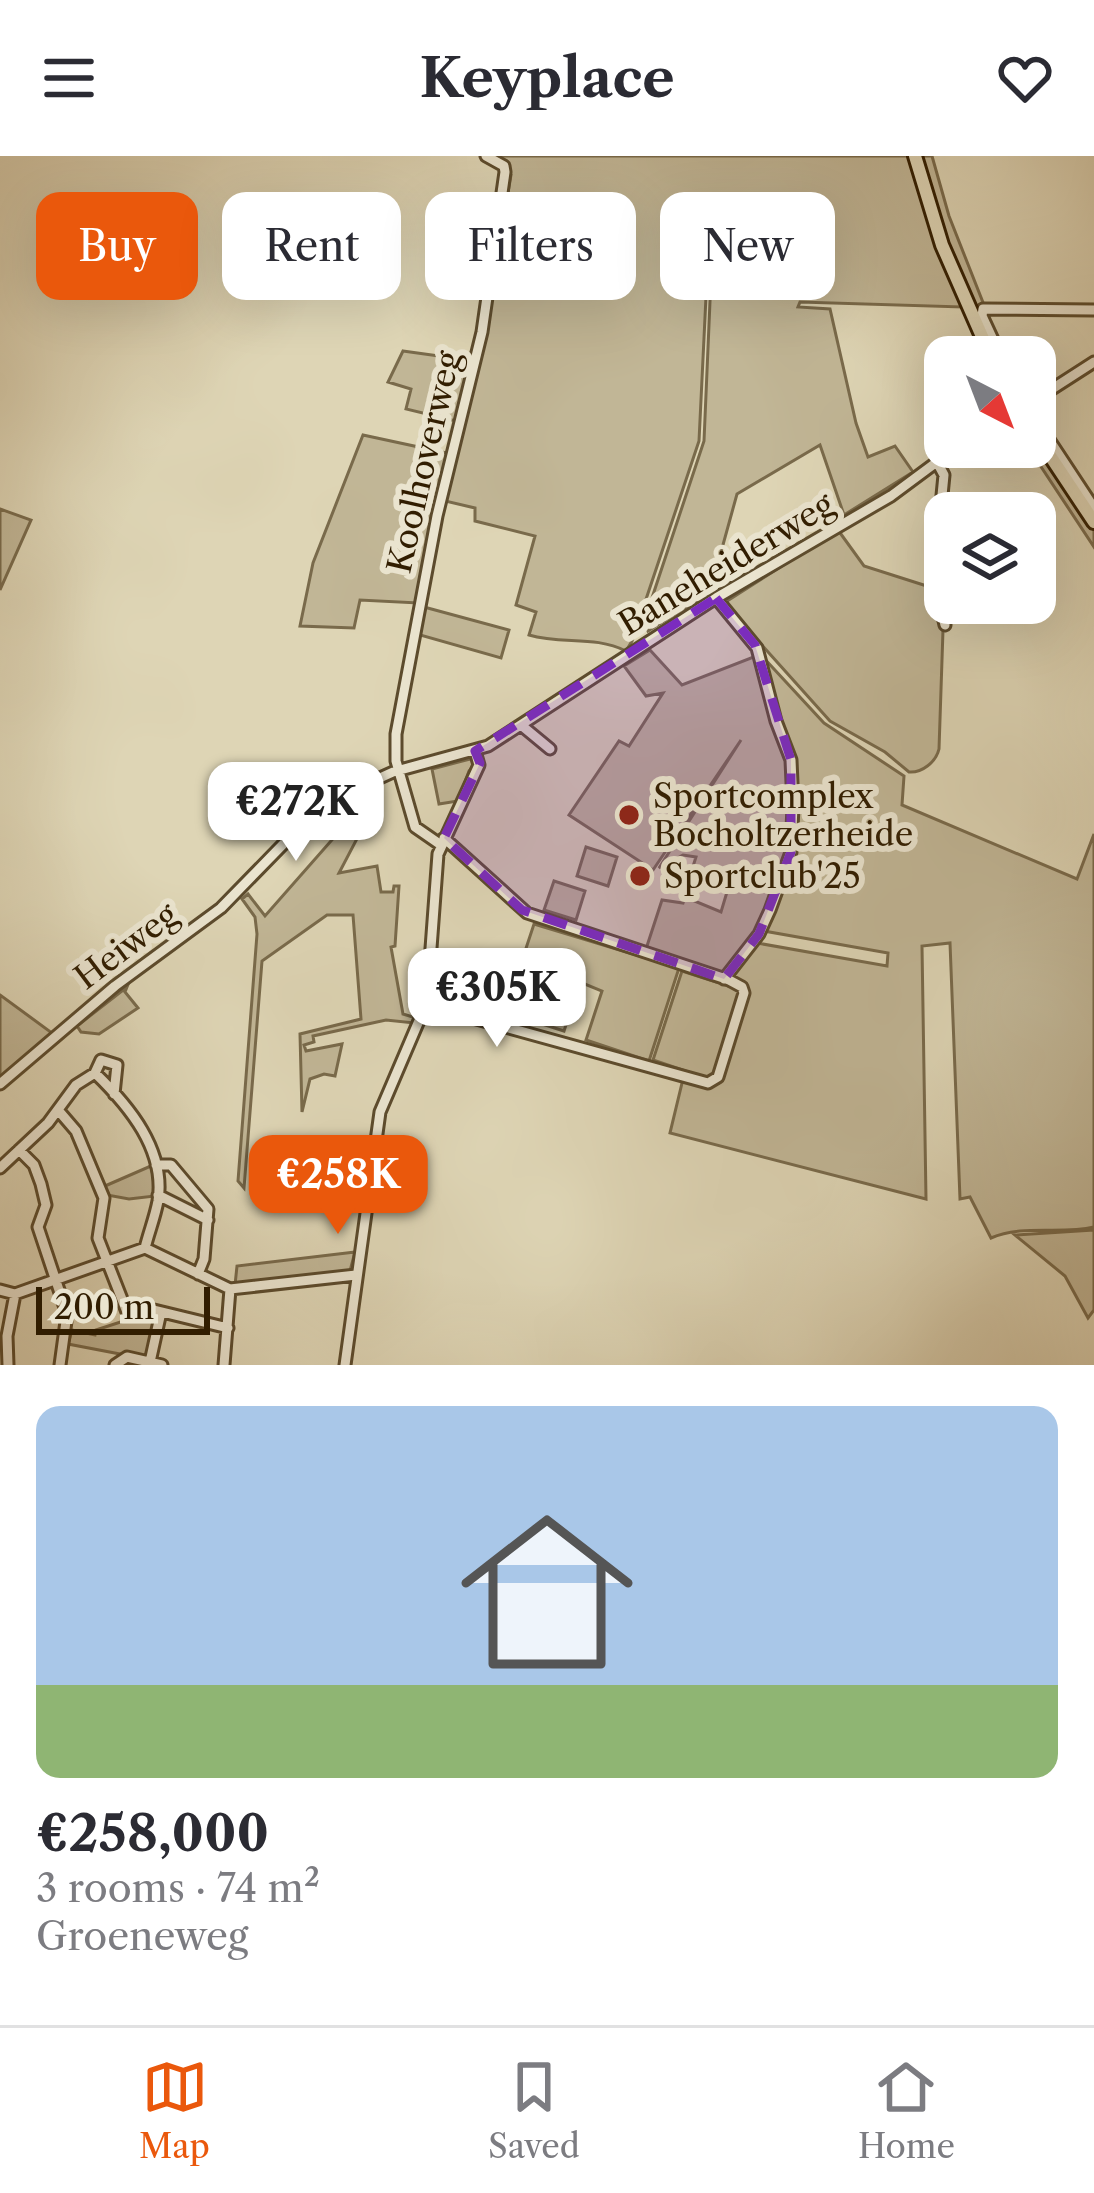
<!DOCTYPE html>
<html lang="en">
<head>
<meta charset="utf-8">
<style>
	:root { --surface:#fff; --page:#f7f7f7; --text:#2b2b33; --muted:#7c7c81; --line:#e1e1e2; --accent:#ea580c }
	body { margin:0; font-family:"Libre Caslon Text",serif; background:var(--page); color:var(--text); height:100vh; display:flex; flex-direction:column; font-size:45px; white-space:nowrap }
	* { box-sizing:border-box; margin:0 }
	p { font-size:39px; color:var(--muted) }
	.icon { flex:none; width:66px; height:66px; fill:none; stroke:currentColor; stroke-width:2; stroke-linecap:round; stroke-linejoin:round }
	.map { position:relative; height:1209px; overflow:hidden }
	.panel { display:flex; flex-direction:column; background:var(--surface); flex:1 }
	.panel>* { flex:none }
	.guide { position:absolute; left:36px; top:36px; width:1023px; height:108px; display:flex; gap:24px }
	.needle { width:78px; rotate:138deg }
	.buttons { position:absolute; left:924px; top:180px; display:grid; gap:24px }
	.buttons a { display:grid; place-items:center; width:132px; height:132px; border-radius:24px; background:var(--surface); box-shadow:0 12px 48px #0002; font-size:60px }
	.scale { position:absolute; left:36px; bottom:30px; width:174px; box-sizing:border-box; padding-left:12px; border:6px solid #311d00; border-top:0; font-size:33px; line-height:42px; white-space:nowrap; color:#311d00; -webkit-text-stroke:9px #eae4cf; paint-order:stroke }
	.price { position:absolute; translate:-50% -102px; padding:0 27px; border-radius:24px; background:#fff; color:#222; font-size:39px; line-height:78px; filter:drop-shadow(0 3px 6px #0008) }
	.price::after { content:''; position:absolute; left:50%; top:72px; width:36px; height:27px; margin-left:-18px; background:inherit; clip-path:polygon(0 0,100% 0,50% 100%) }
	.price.selected { background:var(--accent); color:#fff }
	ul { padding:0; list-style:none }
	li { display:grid; align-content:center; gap:24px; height:636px; padding:0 36px }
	li span { display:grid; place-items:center; height:372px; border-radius:24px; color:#555 }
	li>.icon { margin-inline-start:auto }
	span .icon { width:216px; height:216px; fill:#fffc; stroke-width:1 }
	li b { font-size:51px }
	.tag { padding:0 42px; border-radius:24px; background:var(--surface); box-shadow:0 12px 48px #0002; font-size:42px; line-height:108px }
	.tag.selected { background:var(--accent); color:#fff }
	header { display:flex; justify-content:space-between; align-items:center; height:156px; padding:0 36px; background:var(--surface); font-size:54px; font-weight:700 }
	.dock { display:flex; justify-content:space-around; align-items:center; height:168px; border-top:3px solid var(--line); background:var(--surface); font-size:33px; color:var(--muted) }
	.dock a { display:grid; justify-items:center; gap:6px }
	.dock .selected { color:var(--accent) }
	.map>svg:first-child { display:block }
	.green { fill:#c1b696; stroke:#796a4b; stroke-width:3 }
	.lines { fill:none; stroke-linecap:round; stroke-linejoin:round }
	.minor-casing { stroke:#5c4b2d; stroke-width:15 }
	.major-casing { stroke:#311d00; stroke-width:18 }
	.minor { stroke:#eae4cf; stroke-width:9 }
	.major { stroke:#ded5b5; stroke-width:12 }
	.marked { fill:#7b2cbf; fill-opacity:0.2; stroke:#7b2cbf; stroke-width:9; stroke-dasharray:24 15; stroke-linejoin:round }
	.poi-dot { fill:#8f2418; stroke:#eae4cf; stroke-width:4.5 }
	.labels { text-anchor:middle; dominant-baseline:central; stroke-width:12; stroke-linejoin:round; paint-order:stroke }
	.street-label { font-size:33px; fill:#311d00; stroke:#eae4cf }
	.poi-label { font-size:33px; fill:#311d00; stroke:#eae4cf; text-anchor:start }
</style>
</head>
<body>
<header><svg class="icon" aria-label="menu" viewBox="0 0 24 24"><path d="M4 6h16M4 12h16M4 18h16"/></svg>Keyplace<svg class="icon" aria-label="heart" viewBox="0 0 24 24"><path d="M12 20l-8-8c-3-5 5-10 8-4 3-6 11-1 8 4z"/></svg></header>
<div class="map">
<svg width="1094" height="1209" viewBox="0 0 1094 1209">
	<rect width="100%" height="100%" fill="#ded5b5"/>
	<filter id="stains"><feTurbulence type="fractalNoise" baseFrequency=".00167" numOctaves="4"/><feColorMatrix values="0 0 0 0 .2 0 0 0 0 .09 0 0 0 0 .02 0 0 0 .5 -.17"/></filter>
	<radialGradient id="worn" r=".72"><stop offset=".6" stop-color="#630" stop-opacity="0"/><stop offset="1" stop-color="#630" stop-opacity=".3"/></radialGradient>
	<!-- green -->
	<path class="green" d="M486,0H912L924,52L962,151L800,146L798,151L830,153L856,267L868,301L895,290L913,316L844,359L820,289L737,338L710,436L648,475L644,466L704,285L711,122L707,120L699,285L632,485L626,495C594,479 562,489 529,479L536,456L516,449L535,380L475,365V352L445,345L480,205L511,19Z
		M918,0H932L949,60L984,149L973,152L954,112Z
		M403,195L475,205L460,266L406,253L411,233L388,226Z
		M363,279L451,298L418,447L360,444L354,472L300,470L313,407Z
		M1035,285L1094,372V391L1028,291H1035Z
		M0,353L31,364L0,434Z
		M838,374L864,410L933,432L943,474L939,593C936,606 922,617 909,616L885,596L830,565L724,447Z
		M424,451L509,474L501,502L420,479Z
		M650,494L682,529L756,500L768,553L787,595L790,692L760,772L725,818L646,793L662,744L683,747L685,741L721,756L727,736L689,723L696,701L683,699L659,712L741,584L653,714L569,659L619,585L629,590L663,537L646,540L624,510Z
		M761,499L824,567L904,620L902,649L1077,723L1094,678V1071C1060,1079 1024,1068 991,1082L970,1041L960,1043L950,787L922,790L926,1043L670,977L683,923L713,930L719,927L747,836L730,821L757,787L887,810L888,797L764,775L792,709L797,633L793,602L773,554Z
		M470,603L476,607L469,615L458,645L439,648L432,613Z
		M360,652V677L339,717L377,710L381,736H393L394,730H399L395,790L391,791L403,858L416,862L414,867L386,864L313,880L314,886L304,889L306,895L342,888L335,920L324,918L310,923L302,956L300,878L361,863L353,759H327L262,805L244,1032L238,1025L257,778L255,761L242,743L248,738L265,760Z
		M586,691L617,701L608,730L577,720Z
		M554,725L585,735L576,764L544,754Z
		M534,768L679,812L649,905L586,884L602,835L580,826L564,875L505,856Z
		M682,815L741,834L712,924L653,904Z
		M127,831L125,836L138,852L99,878L81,876L77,870Z
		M0,839L52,877L0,924Z
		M151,1004L155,1040L129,1043L107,1039L105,1030L151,1010Z
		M1094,1074V1154L1088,1162L1065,1120L1015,1079Z
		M355,1096L350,1115L235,1129L237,1110Z
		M145,1158L157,1160L146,1203L68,1188L72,1174L95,1179L96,1174Z"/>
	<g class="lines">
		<defs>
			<path id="minor" d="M1001,201L982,160L983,153L1094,154
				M1035,238L1044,276L1094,352
				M1035,244L1094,206
				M937,306L944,319L934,421L945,469
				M716,442L757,492L776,565L791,604L793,650L791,696L770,754L759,778L724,823
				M521,569L550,593
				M441,689L415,671L396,605V578L437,360L482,176L505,16L504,10L486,0
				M424,852L451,856L708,927L718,921L744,837L742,831L729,824L527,757L444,682
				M95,917C129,950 166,994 158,1045C155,1061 149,1076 145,1092
				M0,928L115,830L221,752L297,674L338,641L393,616L488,590L716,442L891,340L957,291
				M58,954L76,975L104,1042L98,1082L127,1156L154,1154L228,1172
				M19,994L34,1009L41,1028L46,1049L38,1071L67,1158L60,1209
				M156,1009H171L208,1053L204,1103L198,1118
				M0,1012L48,967L76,929L95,917L101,904L117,909L114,938
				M158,1039L208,1064
				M0,1134L15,1138L145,1092L230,1133L356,1119
				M150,1206L161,1156
				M8,1209L7,1180L15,1138
				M115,1209L127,1201L162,1209
				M224,1209L230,1133
				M345,1209L380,956L427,846L438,698L479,609L475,595"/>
			<path id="major" d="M915,0L942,89L991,201
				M1035,277L1094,366"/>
		</defs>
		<!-- minor casing -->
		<use href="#minor" class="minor-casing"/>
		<!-- major casing -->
		<use href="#major" class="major-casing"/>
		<!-- minor -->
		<use href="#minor" class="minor"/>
		<!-- major -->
		<use href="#major" class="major"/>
	</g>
	<!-- marked area -->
	<path class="marked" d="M716,442L755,489L791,604V696L759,778L724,823L522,754L444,682L480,607L475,595Z"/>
	<!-- markers -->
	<g class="poi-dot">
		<circle cx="629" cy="659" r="12"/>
		<circle cx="640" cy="720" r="12"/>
	</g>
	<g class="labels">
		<!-- street labels -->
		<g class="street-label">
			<text transform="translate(424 306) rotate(-77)">Koolhoverweg</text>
			<text transform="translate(726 408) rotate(-31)">Baneheiderweg</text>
			<text transform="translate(126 790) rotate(-37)">Heiweg</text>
		</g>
		<!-- poi labels -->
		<g class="poi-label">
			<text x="653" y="640">Sportcomplex<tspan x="653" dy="38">Bocholtzerheide</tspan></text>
			<text x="664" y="720">Sportclub'25</text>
		</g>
	</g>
	<rect width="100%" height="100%" filter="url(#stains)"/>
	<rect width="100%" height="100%" fill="url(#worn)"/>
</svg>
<div class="buttons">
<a><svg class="needle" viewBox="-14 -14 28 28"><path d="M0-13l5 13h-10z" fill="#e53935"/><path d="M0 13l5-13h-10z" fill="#7c7c81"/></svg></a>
<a><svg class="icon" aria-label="layers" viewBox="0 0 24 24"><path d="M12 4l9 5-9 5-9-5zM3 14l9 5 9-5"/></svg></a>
</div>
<div class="scale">200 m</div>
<b class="price" style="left:296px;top:708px">€272K</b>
<b class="price" style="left:497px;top:894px">€305K</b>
<b class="price selected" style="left:338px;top:1081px">€258K</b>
<div class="guide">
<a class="tag selected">Buy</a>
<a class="tag">Rent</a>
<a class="tag">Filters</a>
<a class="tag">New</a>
</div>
</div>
<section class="panel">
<ul>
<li><span style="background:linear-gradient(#a9c7e8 75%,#8fb573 0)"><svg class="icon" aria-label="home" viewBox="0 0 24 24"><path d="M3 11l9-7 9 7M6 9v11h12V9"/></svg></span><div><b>€258,000</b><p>3 rooms · 74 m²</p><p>Groeneweg</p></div></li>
</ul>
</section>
<nav class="dock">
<a class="selected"><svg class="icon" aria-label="map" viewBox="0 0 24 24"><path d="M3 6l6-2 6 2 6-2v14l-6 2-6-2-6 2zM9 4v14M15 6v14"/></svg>Map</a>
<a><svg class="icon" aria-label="saved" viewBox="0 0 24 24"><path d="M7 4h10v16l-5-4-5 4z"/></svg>Saved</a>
<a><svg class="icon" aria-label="home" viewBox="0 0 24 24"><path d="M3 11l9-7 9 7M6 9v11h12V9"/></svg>Home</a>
</nav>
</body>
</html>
